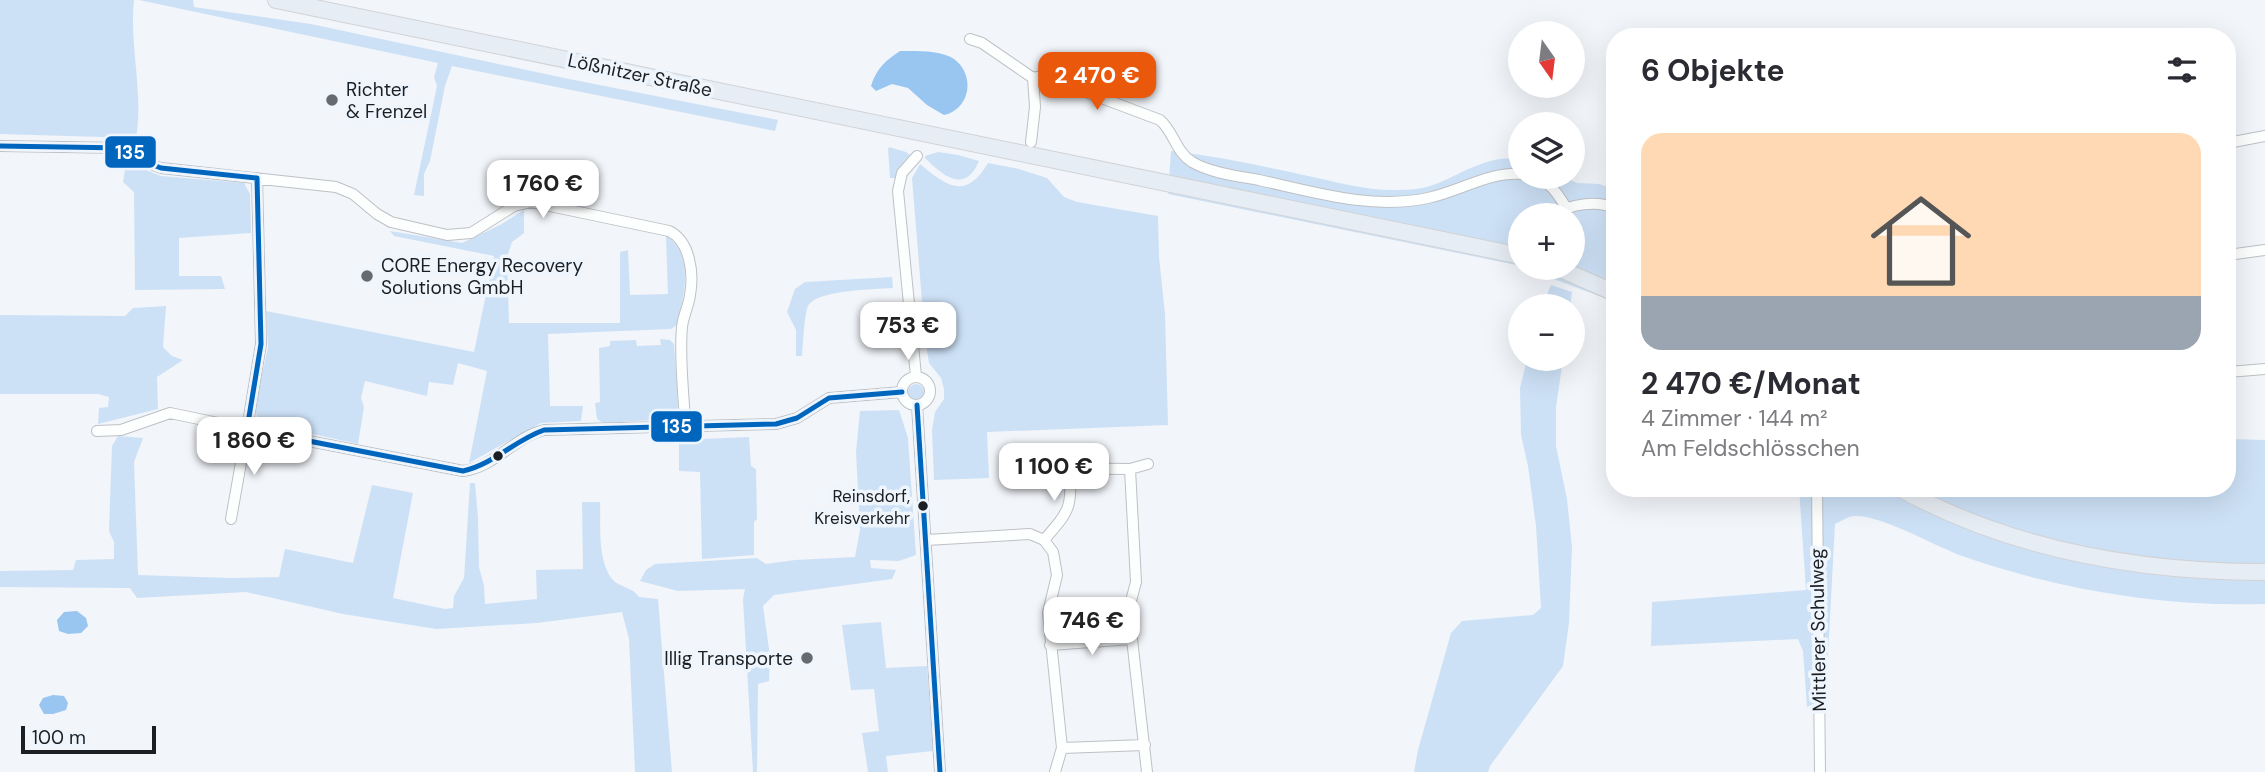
<!DOCTYPE html>
<html lang="de">
<head>
<meta charset="utf-8">
<style>
	:root { --surface:#fff; --page:#f7f7f7; --text:#2b2b33; --muted:#7c7c81; --line:#e1e1e2; --accent:#ea580c }
	body { margin:0; font-family:"DM Sans",sans-serif; background:var(--page); color:var(--text); height:100vh; display:flex; flex-direction:column; font-size:26px; white-space:nowrap }
	* { box-sizing:border-box; margin:0 }
	p { font-size:23px; color:var(--muted) }
	.icon { flex:none; width:38px; height:38px; fill:none; stroke:currentColor; stroke-width:2; stroke-linecap:round; stroke-linejoin:round }
	.map { position:relative; flex:1; overflow:hidden }
	.side { position:absolute; left:1606px; top:28px; width:630px; height:469px; display:flex; flex-direction:column; background:var(--surface); border-radius:28px; box-shadow:0 7px 28px #0002 }
	.side>* { flex:none }
	.needle { width:46px; rotate:166deg }
	.tools { position:absolute; left:1508px; top:21px; display:grid; gap:14px }
	.tools a { display:grid; place-items:center; width:77px; height:77px; border-radius:50%; background:var(--surface); box-shadow:0 7px 28px #0002; font-size:35px }
	.scale { position:absolute; left:21px; bottom:18px; width:135px; box-sizing:border-box; padding-left:7px; border:4px solid #1b1f24; border-top:0; font-size:19px; line-height:24px; white-space:nowrap; color:#1b1f24; -webkit-text-stroke:5px #eef5fd; paint-order:stroke }
	.price { position:absolute; translate:-50% -60px; padding:0 16px; border-radius:14px; background:#fff; color:#222; font-size:23px; line-height:46px; filter:drop-shadow(0 2px 4px #0008) }
	.price::after { content:''; position:absolute; left:50%; top:42px; width:21px; height:16px; margin-left:-10px; background:inherit; clip-path:polygon(0 0,100% 0,50% 100%) }
	.price.active { background:var(--accent); color:#fff }
	ul { padding:0; list-style:none }
	li { display:grid; align-content:center; gap:14px; height:371px; padding:0 35px }
	li+li { border-top:2px solid var(--line) }
	li span { display:grid; place-items:center; height:217px; border-radius:21px; color:#555 }
	li>.icon { margin-inline-start:auto }
	span .icon { width:126px; height:126px; fill:#fffc; stroke-width:1 }
	li b { font-size:30px }
	h2 { display:flex; justify-content:space-between; align-items:center; height:84px; padding:0 35px; font-size:30px }
	.map>svg:first-child { display:block }
	.green { fill:#cde1f6 }
	.water { fill:#99c5f1 }
	.lines { fill:none; stroke-linecap:round; stroke-linejoin:round }
	.minor-casing { stroke:#bdc1c5; stroke-width:12 }
	.primary-casing { stroke:#d1d3d6; stroke-width:18 }
	.minor { stroke:#fdfefe; stroke-width:10 }
	.primary { stroke:#e7edf4; stroke-width:16 }
	.bus-1-casing { stroke:#eef5fd; stroke-width:10 }
	.bus-1 { stroke:#0065bd; stroke-width:5 }
	.poi-dot { fill:#666a6f; stroke:#eef5fd; stroke-width:2.5 }
	.bus-dot { fill:#1b1f24; stroke:#eef5fd; stroke-width:2.5 }
	.labels { text-anchor:middle; dominant-baseline:central; stroke-width:7; stroke-linejoin:round; paint-order:stroke }
	.bus-label { font-size:17px; fill:#1b1f24; stroke:#eef5fd; text-anchor:end }
	.street-label { font-size:19px; fill:#1b1f24; stroke:#eef5fd }
	.poi-label { font-size:19px; fill:#1b1f24; stroke:#eef5fd; text-anchor:start }
	.line-badge { stroke:#eef5fd; stroke-width:2.5 }
	.badge-label { font-size:19px; text-anchor:middle; font-weight:bold; fill:#fff }
</style>
</head>
<body>
<div class="map">
<svg width="2265" height="772" viewBox="0 0 2265 772">
	<rect width="100%" height="100%" fill="#f2f5fa"/>
	<!-- green -->
	<path class="green" d="M0,0H134C129,46 144,92 136,138L0,134Z
		M139,0H193L194,7L311,24L569,79L778,120L775,131L452,66L445,86L430,161L424,174V196L414,195L437,86L434,77L438,63Z
		M889,147L906,152L910,155L901,165L895,178H890L888,149Z
		M1171,151C1217,156 1262,166 1308,176C1337,182 1367,191 1398,190C1408,190 1420,189 1430,186C1458,177 1489,152 1521,160V177H1565L1577,183L1599,184L1615,189V302L1524,268H1573V215H1521V266L1168,194Z
		M938,152L958,155L979,161C965,195 942,175 925,158V156Z
		M126,162L161,176L244,183L250,194L251,233L179,238V276H221L225,289L135,290L134,192L123,182Z
		M988,163L1019,169L1047,178L1064,197L1077,202L1158,216L1159,257L1165,314L1168,425L987,432L989,478L934,480L932,430L935,412L944,399V389L941,378L929,363L925,338L912,178L920,164C947,187 966,200 988,163Z
		M524,210V233L512,242L507,257L509,323H620V252L628,250L630,295L668,294L666,236C695,254 684,297 677,325L671,329L548,334L550,406H583L581,421L541,423L469,463L487,371L458,363L453,385L429,382L427,396L365,381L361,398L364,407L358,444L258,422L255,407L268,347L266,311L474,352L494,256L394,236L390,231L462,243L500,225Z
		M892,277L893,288C876,289 816,290 808,306C804,316 803,345 802,356H796V330L787,312L795,289L805,282Z
		M1551,285L1572,292L1570,306H1542Z
		M166,306L163,347L172,356L183,360L157,377L158,409L98,424L99,408L108,407L109,397L98,394H0V315L125,316L133,308Z
		M660,339L670,340L674,344L678,406L676,413L669,419L603,423L597,419L595,403L600,402L599,348L610,346V341L636,340L637,346L661,345Z
		M1527,359H1563L1556,407V446L1567,499L1572,547L1569,623L1563,666L1490,766L1488,772H1414L1418,750L1451,633L1462,621L1533,615L1541,608L1536,526L1528,466L1521,435L1520,388Z
		M908 392a8 8 0 1 1 16 0a8 8 0 1 1-16 0Z
		M899,410L908,438L916,555L899,561L870,560L871,568L896,570L892,579L774,595L763,606L770,656L769,681L758,684L757,772H753L743,599L745,589L678,591L640,581L646,570L655,564L757,558L766,564L795,560L855,557L860,530L856,452L860,411Z
		M118,436L143,438L134,462L138,575L231,578L279,577L285,549L353,563L372,485L413,493L393,598L445,609L453,608L454,596L464,578L470,483H475L478,518L479,567L484,586L485,604L537,599L536,570L583,569L582,502H600C601,526 597,559 612,579C618,587 633,587 639,597L658,599L672,772H635L629,639L622,612L537,623L436,629L343,614L246,592L137,598L130,588L0,587V571L73,570L76,560L114,559V542L109,531L112,446Z
		M749,437L751,466L756,469L757,519L754,522V555L702,559L700,472L679,471V440Z
		M2228,439L2265,440V604C2163,607 2061,590 1965,557C1936,547 1882,515 1855,516C1849,516 1841,521 1835,524L1827,674L1817,673V702L1807,707L1803,651L1798,639L1651,646L1652,602L1806,590L1799,488H2228Z
		M1096,608L1099,632L1067,638L1062,610Z
		M881,622L886,668L927,666L933,751L886,756L888,772H868L862,733L879,731L874,689L851,690L842,625Z"/>
	<!-- water -->
	<path class="water" d="M900,51C916,51 941,50 954,59C976,75 970,109 944,115L927,105L908,88L892,84L876,91L871,86C876,69 886,60 900,51Z
		M77,611L86,618L88,626L81,633L68,634L59,631L57,620L64,612Z
		M53,695L64,696L68,703L66,710L53,714H44L39,705L43,698Z"/>
	<g class="lines">
		<defs>
			<path id="minor" d="M970,39L982,43L1033,78
				M1033,78L1043,76L1160,120C1174,132 1175,151 1192,162C1211,173 1237,176 1259,180C1314,192 1371,210 1428,198C1461,191 1487,172 1521,174
				M1031,142L1035,107L1033,78
				M2228,143L2265,136
				M0,146L124,148L148,163L161,168L336,187L353,194L377,214L391,222L447,235L471,233L514,206L531,202L669,231C690,241 694,273 690,295C689,305 683,316 682,327C679,359 684,393 685,426
				M1535,177C1550,181 1559,196 1567,209
				M257,178L261,344L247,429L463,471C493,468 515,437 544,430L776,424L797,418L829,398L902,392
				M1553,215C1571,204 1596,200 1615,208
				M2228,255L2265,250
				M2228,352L2229,372
				M2228,372L2265,369
				M916,376L898,191L902,173L917,156
				M902 391a14 14 0 1 1 28 0a14 14 0 1 1-28 0Z
				M917,405L940,772
				M97,431L121,430L170,413L247,429L231,519
				M1029,468L1130,469L1148,464
				M1130,469L1136,582L1127,616L1132,639L1147,772
				M1817,488L1820,772
				M926,540L1030,534L1044,540L1053,552L1057,575L1048,613L1062,748L1055,772
				M1044,540C1071,509 1071,509 1070,468
				M1050,645L1132,639
				M1062,748L1145,745"/>
			<path id="primary" d="M276,0L1521,256
				M1558,268L1615,293
				M1899,488C2011,550 2138,572 2265,572"/>
		</defs>
		<!-- minor casing -->
		<use href="#minor" class="minor-casing"/>
		<!-- primary casing -->
		<use href="#primary" class="primary-casing"/>
		<!-- minor -->
		<use href="#minor" class="minor"/>
		<!-- primary -->
		<use href="#primary" class="primary"/>
		<defs>
			<path id="bus-1" d="M0,146L124,148L148,163L161,168L257,178
				M257,178L261,344L247,429L463,471C494,464 515,440 544,430L776,424L797,418L829,398L902,392
				M917,405L940,772"/>
		</defs>
		<!-- bus-1 casing -->
		<use href="#bus-1" class="bus-1-casing"/>
		<!-- bus-1 -->
		<use href="#bus-1" class="bus-1"/>
	</g>
	<!-- markers -->
	<g class="poi-dot">
		<circle cx="332" cy="100" r="7"/>
		<circle cx="367" cy="276" r="7"/>
		<circle cx="807" cy="658" r="7"/>
	</g>
	<g class="bus-dot">
		<circle cx="498" cy="456" r="6"/>
		<circle cx="923" cy="506" r="6"/>
	</g>
	<g class="labels">
		<!-- bus labels -->
		<g class="bus-label">
			<text x="910" y="496">Reinsdorf,<tspan x="910" dy="22">Kreisverkehr</tspan></text>
		</g>
		<!-- street labels -->
		<g class="street-label">
			<text transform="translate(640 75) rotate(12)">Lößnitzer Straße</text>
			<text transform="translate(1818 630) rotate(-91)">Mittlerer Schulweg</text>
		</g>
		<!-- poi labels -->
		<g class="poi-label">
			<text x="346" y="89">Richter<tspan x="346" dy="22">&amp; Frenzel</tspan></text>
			<text x="381" y="265">CORE Energy Recovery<tspan x="381" dy="22">Solutions GmbH</tspan></text>
			<text x="793" y="658" text-anchor="end">Illig Transporte</text>
		</g>
	</g>
	<g class="line-badge">
		<rect x="104" y="135" width="53" height="34" rx="7" fill="#0065bd"/>
		<rect x="650" y="410" width="53" height="33" rx="7" fill="#0065bd"/>
	</g>
	<g class="badge-label">
		<text x="130" y="159">135</text>
		<text x="677" y="433">135</text>
	</g>
</svg>
<div class="tools">
<a><svg class="needle" viewBox="-14 -14 28 28"><path d="M0-13l5 13h-10z" fill="#e53935"/><path d="M0 13l5-13h-10z" fill="#7c7c81"/></svg></a>
<a><svg class="icon" aria-label="layers" viewBox="0 0 24 24"><path d="M12 4l9 5-9 5-9-5zM3 14l9 5 9-5"/></svg></a>
<a>+</a>
<a>−</a>
</div>
<div class="scale">100 m</div>
<b class="price active" style="left:1097px;top:112px">2 470 €</b>
<b class="price" style="left:543px;top:220px">1 760 €</b>
<b class="price" style="left:908px;top:362px">753 €</b>
<b class="price" style="left:254px;top:477px">1 860 €</b>
<b class="price" style="left:1054px;top:503px">1 100 €</b>
<b class="price" style="left:1092px;top:657px">746 €</b>
<section class="side">
<h2>6 Objekte<svg class="icon" aria-label="filters" viewBox="0 0 24 24"><path d="M4 7h16M4 17h16"/><circle cx="9" cy="7" r="2"/><circle cx="15" cy="17" r="2"/></svg></h2>
<ul>
<li><span style="background:linear-gradient(#ffd9b3 75%,#9aa5b1 0)"><svg class="icon" aria-label="home" viewBox="0 0 24 24"><path d="M3 11l9-7 9 7M6 9v11h12V9"/></svg></span><div><b>2 470 €/Monat</b><p>4 Zimmer · 144 m²</p><p>Am Feldschlösschen</p></div></li>
</ul>
</section>
</div>
</body>
</html>
